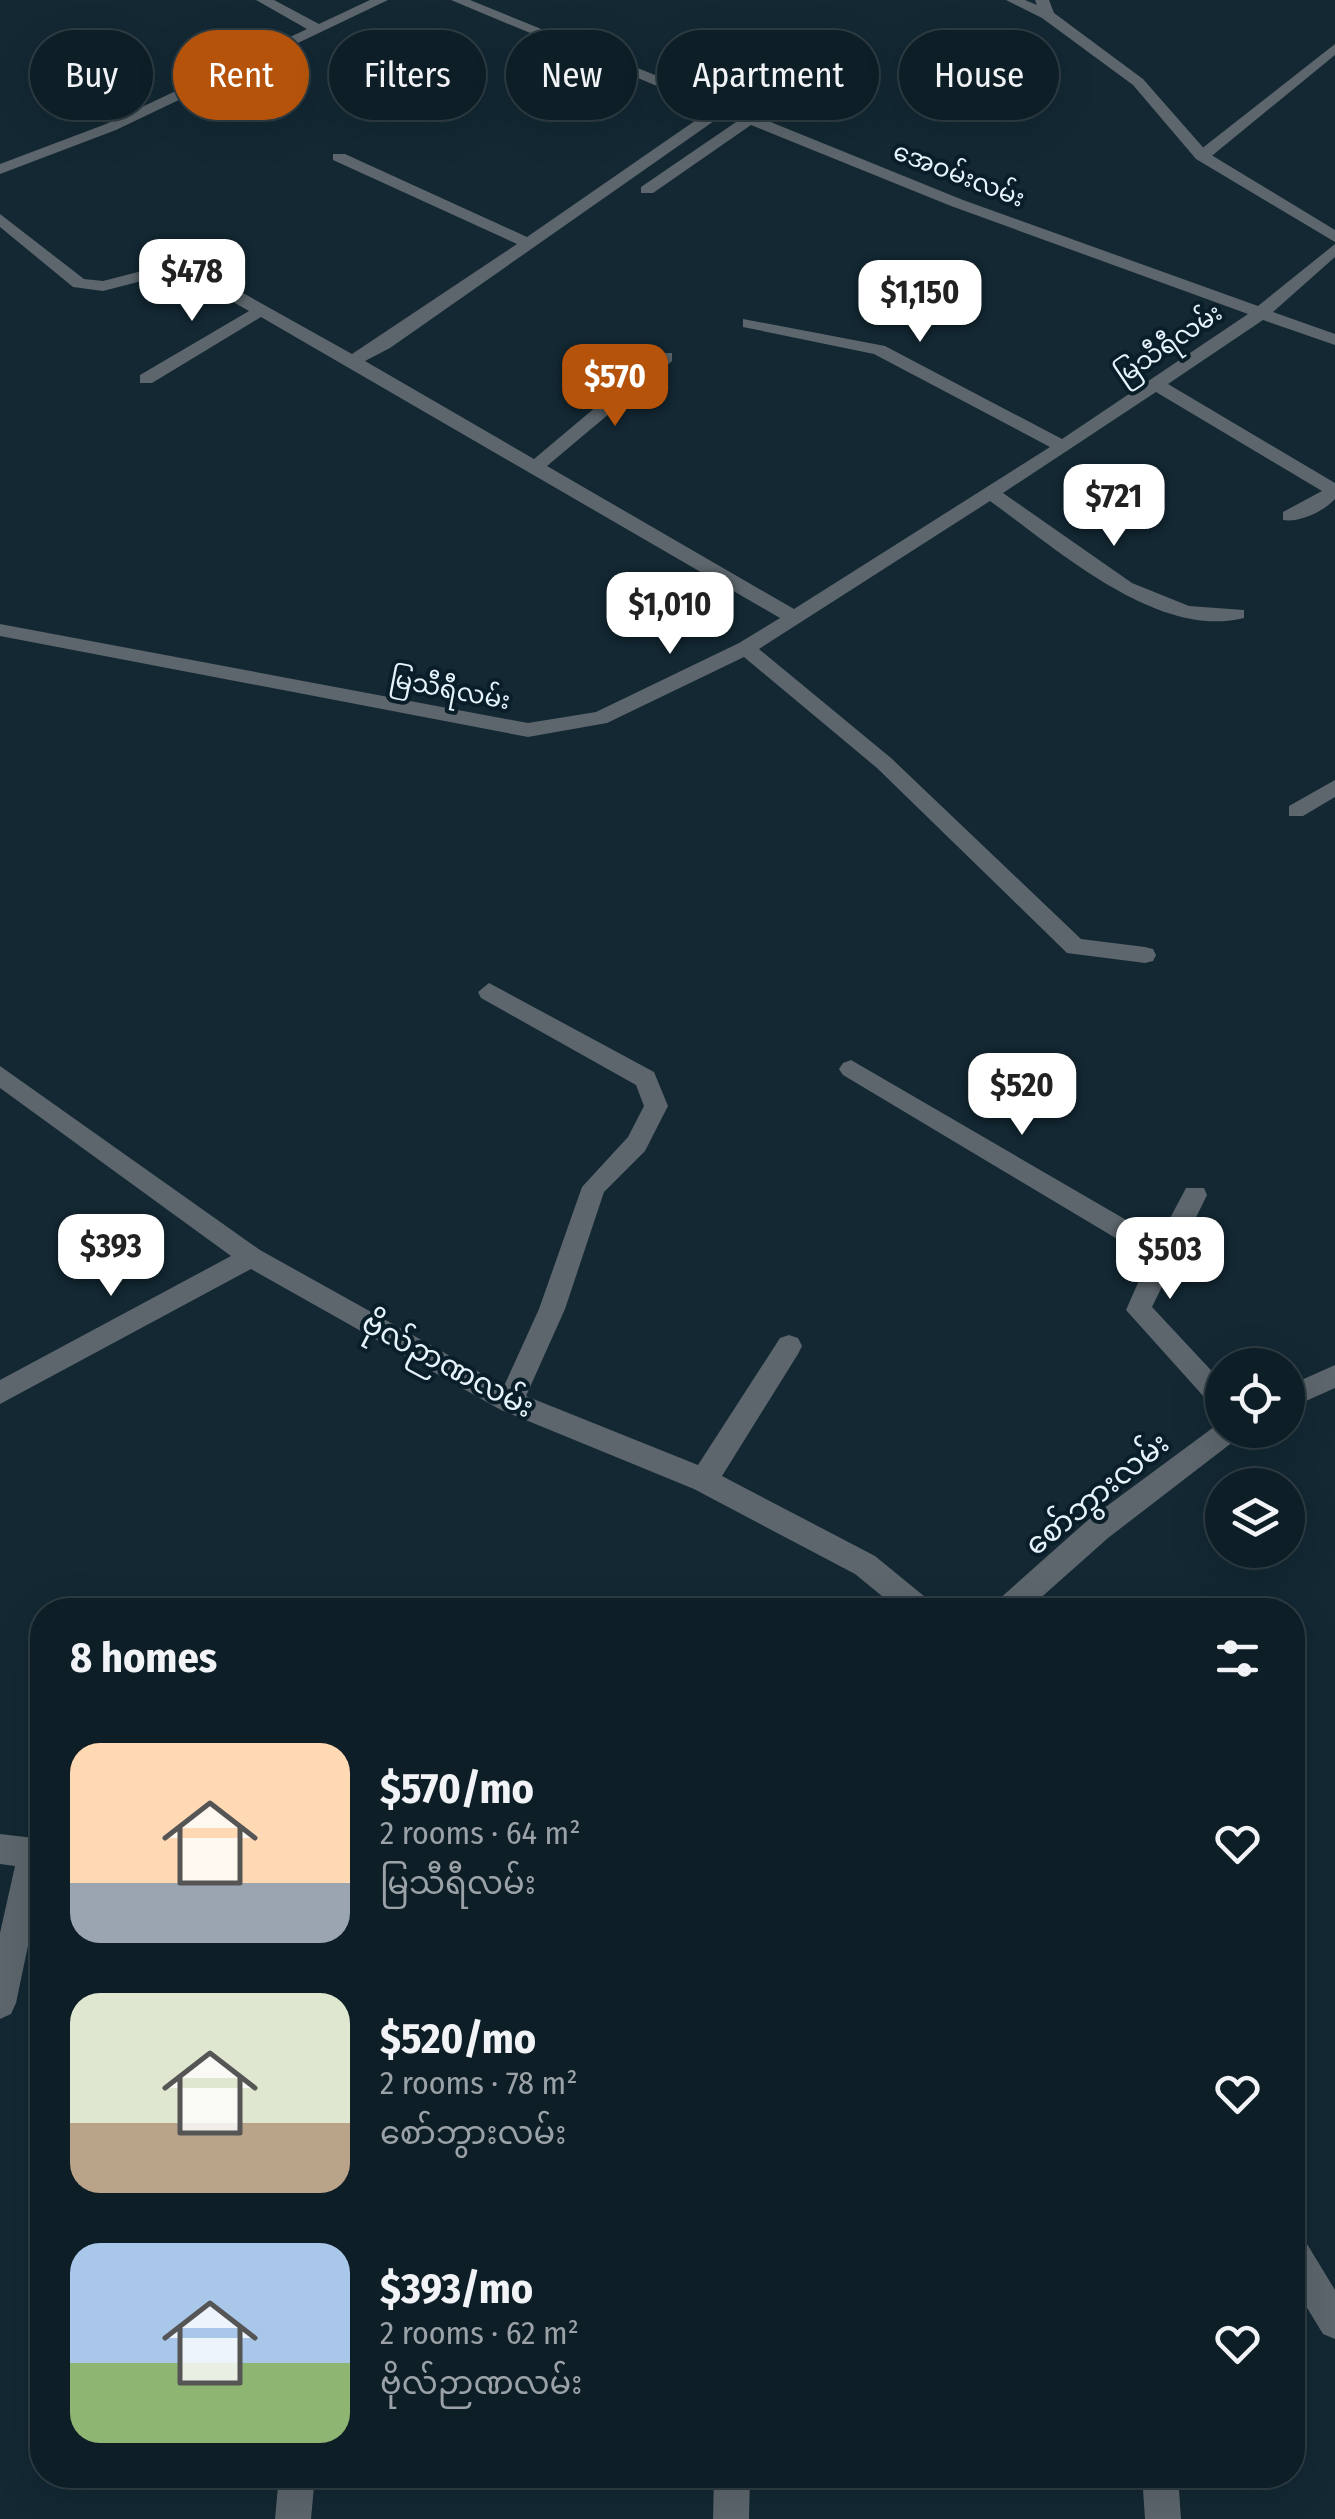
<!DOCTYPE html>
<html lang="en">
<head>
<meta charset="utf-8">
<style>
	:root { --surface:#0e1e26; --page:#17272e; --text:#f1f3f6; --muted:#9ba2a7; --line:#2e3c43; --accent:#b45309 }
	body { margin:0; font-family:"Fira Sans Condensed","Noto Sans Myanmar",sans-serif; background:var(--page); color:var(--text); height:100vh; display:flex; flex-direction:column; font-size:38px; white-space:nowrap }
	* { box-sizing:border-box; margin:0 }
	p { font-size:32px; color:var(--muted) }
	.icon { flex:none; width:55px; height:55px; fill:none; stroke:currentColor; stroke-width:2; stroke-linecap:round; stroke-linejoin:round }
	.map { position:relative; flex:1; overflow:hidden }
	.details { position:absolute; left:30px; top:1598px; width:1275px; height:890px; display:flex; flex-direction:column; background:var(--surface); border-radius:40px; box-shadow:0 10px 40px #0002,0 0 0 2px var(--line) }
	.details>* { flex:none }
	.top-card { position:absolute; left:30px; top:30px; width:1275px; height:90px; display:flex; gap:20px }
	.controls { position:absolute; left:1205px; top:1348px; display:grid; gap:20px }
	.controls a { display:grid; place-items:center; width:100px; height:100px; border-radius:50%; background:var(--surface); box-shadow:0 10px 40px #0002,0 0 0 2px var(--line); font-size:50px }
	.price { position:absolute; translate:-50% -85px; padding:0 22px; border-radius:20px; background:#fff; color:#222; font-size:32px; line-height:65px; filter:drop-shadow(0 2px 5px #0008) }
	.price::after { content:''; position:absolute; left:50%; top:60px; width:30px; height:22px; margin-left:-15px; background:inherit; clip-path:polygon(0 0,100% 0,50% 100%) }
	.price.selected { background:var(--accent); color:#fff }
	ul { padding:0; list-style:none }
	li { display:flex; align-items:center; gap:30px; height:250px; padding:0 40px }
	li span { display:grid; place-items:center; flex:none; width:280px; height:200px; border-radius:30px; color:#555 }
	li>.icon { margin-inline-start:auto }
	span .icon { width:120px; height:120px; fill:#fffc; stroke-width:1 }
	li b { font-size:42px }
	h2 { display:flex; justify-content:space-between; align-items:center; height:120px; padding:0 40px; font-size:42px }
	.tag { padding:0 35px; border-radius:45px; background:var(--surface); box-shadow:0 10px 40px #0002,0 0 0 2px var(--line); font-size:35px; line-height:90px }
	.tag.selected { background:var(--accent); color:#fff }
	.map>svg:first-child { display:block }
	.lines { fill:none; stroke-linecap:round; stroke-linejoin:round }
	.service { fill:#5c666c; fill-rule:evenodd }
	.minor { fill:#5c666c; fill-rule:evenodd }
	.labels { text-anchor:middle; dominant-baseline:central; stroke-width:8; stroke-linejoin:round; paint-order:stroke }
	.far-street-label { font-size:25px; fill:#e6f3fb; stroke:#091e29 }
	.street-label { font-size:30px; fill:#e6f3fb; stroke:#091e29 }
</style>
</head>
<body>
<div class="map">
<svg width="1335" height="2519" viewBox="0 0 1335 2519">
	<rect width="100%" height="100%" fill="#132833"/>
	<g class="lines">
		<!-- service -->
		<path class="service" d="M1335,44V55L1208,159H1196V153Z"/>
		<!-- minor -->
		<path class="minor" d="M256,0H274L319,24L370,0H388L116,130L0,174V164L106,124L307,29Z
			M451,0H470L963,200L1258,306L1335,244V257L1273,312L1335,334V345L1263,320L1168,384L1335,483V499C1324,511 1300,523 1283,520V512L1322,491L1156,392L1003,493L1132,583L1189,606L1244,610V618C1157,640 1056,548 990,501L759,649L891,758L1081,939L1145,947L1153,949L1156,955L1153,961L1145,963L1067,953L877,768L744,657L607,723L528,737L0,636V624L528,723L596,712L739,643L780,618L261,317L152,383H140V375L249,311L198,282L165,275L103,291L73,287L0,227V214L84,279L103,281L165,265L209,274L352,354L517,244L333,160V154H345L527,237L712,109ZM724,114L739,120L641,187V193H653L751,125L951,206L1248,314L1062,439L885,346L743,319V327L874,354L1050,447L794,609L547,466L672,361V353H660L534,459L365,361L390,348Z
			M1006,0H1025L1037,5L1035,0H1049L1054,13L1143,79L1208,153L1335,230V242L1196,159L1133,85L1042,18Z
			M1335,780V797L1303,816H1289V806Z
			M489,983L654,1072L668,1106L645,1151L604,1192L565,1309L526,1396L698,1465L780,1338L789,1335L798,1338L802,1346L798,1354L722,1476L875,1556L930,1601L934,1610H899L855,1574L694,1489L501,1410L251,1269L0,1404V1380L231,1256L0,1088V1066L260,1250L504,1386L539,1309L582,1187L628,1137L644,1106L636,1085L481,998L478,992Z
			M851,1060L1159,1239L1186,1188H1204L1207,1195L1152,1307L1222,1382V1410L1213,1407L1126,1310L1149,1258L843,1075L839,1069L843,1063Z
			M1335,1365V1388L1288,1409V1386Z
			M1222,1421V1430H1242L1238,1438L1108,1538L1027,1610H993L997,1601L1088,1520Z
			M0,1834L42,1839V1879L16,2003L11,2014L0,2019V1933L15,1866L0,1864Z
			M1292,2234L1304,2239L1335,2290V2339L1323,2334L1292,2283Z
			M279,2475H315L311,2519H275Z
			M714,2475H750L749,2519H713Z
			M1142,2475H1178L1181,2519H1145Z"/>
	</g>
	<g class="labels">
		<!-- far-street labels -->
		<g class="far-street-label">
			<text transform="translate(959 175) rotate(21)">အေဝမ်းလမ်း</text>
			<text transform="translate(1169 344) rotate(-34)">မြသီရီလမ်း</text>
			<text transform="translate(450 690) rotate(11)">မြသီရီလမ်း</text>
		</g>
		<!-- street labels -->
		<g class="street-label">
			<text transform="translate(448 1365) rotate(28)">ဗိုလ်ဉာဏလမ်း</text>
			<text transform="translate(1097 1494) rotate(-39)">စော်ဘွားလမ်း</text>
		</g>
	</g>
</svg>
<div class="controls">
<a><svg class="icon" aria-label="locate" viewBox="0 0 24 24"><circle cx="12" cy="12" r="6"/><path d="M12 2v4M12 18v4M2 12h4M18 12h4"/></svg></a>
<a><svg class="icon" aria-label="layers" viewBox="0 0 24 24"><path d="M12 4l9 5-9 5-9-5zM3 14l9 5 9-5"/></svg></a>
</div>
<b class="price" style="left:192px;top:324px">$478</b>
<b class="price" style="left:920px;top:345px">$1,150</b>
<b class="price selected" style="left:615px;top:429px">$570</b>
<b class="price" style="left:1114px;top:549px">$721</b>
<b class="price" style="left:670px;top:657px">$1,010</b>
<b class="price" style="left:1022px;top:1138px">$520</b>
<b class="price" style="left:111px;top:1299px">$393</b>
<b class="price" style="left:1170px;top:1302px">$503</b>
<div class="top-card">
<a class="tag">Buy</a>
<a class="tag selected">Rent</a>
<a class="tag">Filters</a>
<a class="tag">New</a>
<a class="tag">Apartment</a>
<a class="tag">House</a>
</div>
<section class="details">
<h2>8 homes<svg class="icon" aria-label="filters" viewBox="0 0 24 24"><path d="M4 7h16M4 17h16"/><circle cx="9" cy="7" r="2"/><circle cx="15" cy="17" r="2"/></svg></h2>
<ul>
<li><span style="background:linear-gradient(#ffd9b3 70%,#9aa5b1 0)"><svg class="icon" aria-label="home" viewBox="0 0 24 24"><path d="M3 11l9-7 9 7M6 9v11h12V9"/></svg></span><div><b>$570/mo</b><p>2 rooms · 64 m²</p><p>မြသီရီလမ်း</p></div><svg class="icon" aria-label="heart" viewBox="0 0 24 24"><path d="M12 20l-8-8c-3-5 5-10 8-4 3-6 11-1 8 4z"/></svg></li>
<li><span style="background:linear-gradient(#dfe7d0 65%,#b9a48a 0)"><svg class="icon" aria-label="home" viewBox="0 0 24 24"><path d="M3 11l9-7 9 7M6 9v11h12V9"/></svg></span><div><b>$520/mo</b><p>2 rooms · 78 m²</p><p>စော်ဘွားလမ်း</p></div><svg class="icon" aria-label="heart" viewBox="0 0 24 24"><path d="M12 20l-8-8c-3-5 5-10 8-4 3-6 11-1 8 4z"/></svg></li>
<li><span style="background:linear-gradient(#a9c7e8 60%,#8fb573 0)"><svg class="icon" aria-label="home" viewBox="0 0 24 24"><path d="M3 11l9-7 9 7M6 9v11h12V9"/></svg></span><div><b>$393/mo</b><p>2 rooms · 62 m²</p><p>ဗိုလ်ဉာဏလမ်း</p></div><svg class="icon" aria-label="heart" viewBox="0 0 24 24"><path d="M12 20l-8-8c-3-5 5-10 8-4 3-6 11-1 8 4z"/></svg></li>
</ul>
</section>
</div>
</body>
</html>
